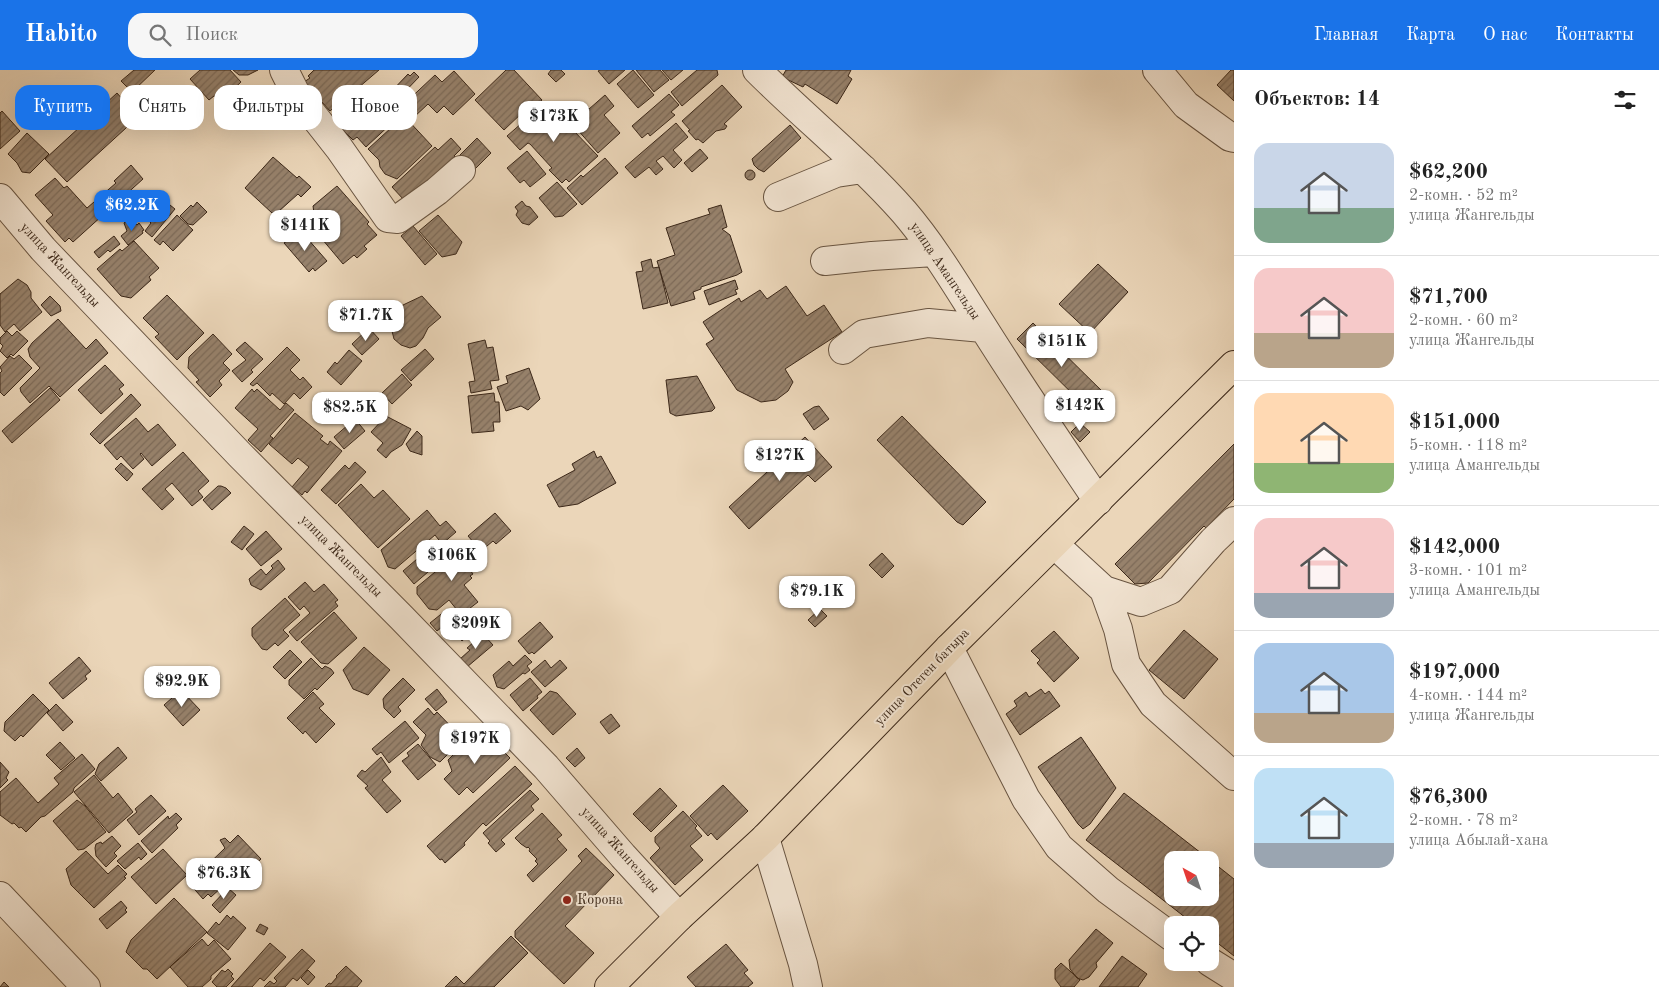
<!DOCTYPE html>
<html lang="ru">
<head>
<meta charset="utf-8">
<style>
	:root { --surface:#fff; --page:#f6f6f6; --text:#222; --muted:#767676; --line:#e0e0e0; --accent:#1a73e8 }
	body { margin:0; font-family:"Old Standard TT",serif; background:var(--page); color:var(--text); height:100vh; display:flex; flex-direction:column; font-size:19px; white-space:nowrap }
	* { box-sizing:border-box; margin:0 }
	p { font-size:16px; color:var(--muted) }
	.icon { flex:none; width:28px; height:28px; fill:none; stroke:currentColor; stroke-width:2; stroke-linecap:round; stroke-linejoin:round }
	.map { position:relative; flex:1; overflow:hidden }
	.panel { display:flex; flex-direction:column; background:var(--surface); width:425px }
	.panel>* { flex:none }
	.top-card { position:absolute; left:15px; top:15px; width:475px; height:45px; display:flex; gap:10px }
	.needle { width:32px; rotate:320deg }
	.controls { position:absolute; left:1164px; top:781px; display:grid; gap:10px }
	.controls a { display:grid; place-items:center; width:55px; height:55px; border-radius:10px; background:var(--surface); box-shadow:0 5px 20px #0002; font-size:25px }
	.price { position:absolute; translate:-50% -42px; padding:0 11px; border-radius:10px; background:#fff; color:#222; font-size:16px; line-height:32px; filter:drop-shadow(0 1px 2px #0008) }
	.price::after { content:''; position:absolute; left:50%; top:30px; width:15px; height:11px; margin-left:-8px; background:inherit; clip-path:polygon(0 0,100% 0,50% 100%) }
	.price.selected { background:var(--accent); color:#fff }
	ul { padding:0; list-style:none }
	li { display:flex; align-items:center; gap:15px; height:125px; padding:0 20px }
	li+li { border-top:1px solid var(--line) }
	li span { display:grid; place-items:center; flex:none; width:140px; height:100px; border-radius:15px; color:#555 }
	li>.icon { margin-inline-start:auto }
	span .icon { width:60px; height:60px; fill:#fffc; stroke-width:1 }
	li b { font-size:21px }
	h2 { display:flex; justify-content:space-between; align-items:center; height:60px; padding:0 20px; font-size:21px }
	.tag { padding:0 18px; border-radius:15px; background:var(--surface); box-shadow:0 5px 20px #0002; font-size:18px; line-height:45px }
	.tag.selected { background:var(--accent); color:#fff }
	header { display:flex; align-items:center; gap:30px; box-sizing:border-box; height:70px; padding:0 25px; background:var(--accent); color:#fff }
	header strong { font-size:24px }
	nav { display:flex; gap:28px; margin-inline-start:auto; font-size:18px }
	.search { width:350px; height:45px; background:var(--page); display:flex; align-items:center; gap:12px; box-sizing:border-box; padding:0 18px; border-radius:15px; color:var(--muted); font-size:19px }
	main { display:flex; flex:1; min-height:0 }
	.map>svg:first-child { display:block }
	.building { fill:url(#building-hatch); stroke:#3c2819 }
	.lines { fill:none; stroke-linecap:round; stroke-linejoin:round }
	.minor-casing { stroke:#685441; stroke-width:30 }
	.major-casing { stroke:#3c2819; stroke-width:30 }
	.minor { stroke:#f2e4d2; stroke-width:28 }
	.major { stroke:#ebd6b9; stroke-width:28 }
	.poi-dot { fill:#8f2418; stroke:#f2e4d2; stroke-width:2 }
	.labels { text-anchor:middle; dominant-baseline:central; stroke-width:4; stroke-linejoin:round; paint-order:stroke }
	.street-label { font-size:14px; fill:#3c2819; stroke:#f2e4d2 }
	.poi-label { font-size:14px; fill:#3c2819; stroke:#f2e4d2; text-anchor:start }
</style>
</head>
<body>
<header>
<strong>Habito</strong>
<div class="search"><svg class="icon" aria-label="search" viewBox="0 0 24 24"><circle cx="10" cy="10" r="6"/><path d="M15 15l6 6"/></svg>Поиск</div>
<nav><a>Главная</a><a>Карта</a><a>О нас</a><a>Контакты</a></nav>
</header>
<main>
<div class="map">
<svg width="1234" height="917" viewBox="0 0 1234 917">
	<defs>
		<pattern id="building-hatch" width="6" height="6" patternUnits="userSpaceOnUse" patternTransform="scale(1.25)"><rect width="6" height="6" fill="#97826c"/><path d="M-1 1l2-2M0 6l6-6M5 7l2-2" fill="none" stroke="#7c6a58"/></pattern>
	</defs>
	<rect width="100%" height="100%" fill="#ebd6b9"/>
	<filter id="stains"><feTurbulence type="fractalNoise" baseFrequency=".004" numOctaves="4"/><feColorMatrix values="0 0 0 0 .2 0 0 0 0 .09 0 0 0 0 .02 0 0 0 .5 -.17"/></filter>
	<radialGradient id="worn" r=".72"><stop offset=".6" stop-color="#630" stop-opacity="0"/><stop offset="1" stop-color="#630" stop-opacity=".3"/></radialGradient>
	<!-- building -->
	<path class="building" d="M134,0H155L132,22L121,11Z
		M200,0H230L241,12L227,25L219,28L214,26L209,30L190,9Z
		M233,0H258L248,5H239Z
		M314,0H379L358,18L356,16L352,19L354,20L330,41L304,12L310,8L308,6Z
		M506,0H514L542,30L526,44L524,41L504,60L475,30Z
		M551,0H561L565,4L556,12L548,4Z
		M600,0H625L609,14L598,1Z
		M633,0L654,25L638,38L617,14Z
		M636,0H660L669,10L654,22Z
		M662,0H683L671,10Z
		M697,0H717L718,5L682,36L671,22Z
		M786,0H851L848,6L852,9L837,34L805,14L803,17L782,7Z
		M1231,0H1234V31L1217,15Z
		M454,1L475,24L453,45L444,36L437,43L428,34L413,48L402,36L435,5L442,12Z
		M414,2L419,7L395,32L388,25L408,4L410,6Z
		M722,15L742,37L724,54L727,56L725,59L716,61L703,73L698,69L696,70L688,61L690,60L682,51Z
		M357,21L370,35L373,32L377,37L382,33L390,42L388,44L394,51L366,77L357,67L353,70L343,60L345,58L340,52L335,42Z
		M117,23L138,47L67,112L45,89Z
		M669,24L679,35L671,42L675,45L650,66L648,63L642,68L632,56Z
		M605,25L614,36L604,45L620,63L598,83L569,50L585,36L589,39Z
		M25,32L35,42L27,49L18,40Z
		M546,32L598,86L569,112L566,109L562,113L549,100L552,98L530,74L528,73L520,80L507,66Z
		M2,41L20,61L0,79V43Z
		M404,46L432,76L397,109L385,104L380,97L379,90L368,79Z
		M676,53L688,67L673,80L682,90L674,98L663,86L656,91L663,99L656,105L649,97L635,108L625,97Z
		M790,55L801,68L764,102L758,99L754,95L752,89Z
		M27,63L49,84L30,103L22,102L17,93L8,84Z
		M451,68L461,79L454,86L457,89L404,130L392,117L435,77L438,80Z
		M477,68L491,83L471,103L457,88Z
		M700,79L708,88L692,102L684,93Z
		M527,81L546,104L530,117L524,110L520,113L507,98Z
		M273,87L297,108L299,106L311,117L301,127L298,124L278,142L272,143L245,118Z
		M605,88L618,103L582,135L567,118L581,105L583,107Z
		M131,95L143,109L73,172L69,168L65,172L46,151L53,145L35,125L55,108L64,118L67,116L87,138L116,113L114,111Z
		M745 105a5 5 0 1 1 10 0a5 5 0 1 1-10 0Z
		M557,112L577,134L563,146L555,147L539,128Z
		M337,116L369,152L367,154L377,165L364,176L367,179L357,188L354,185L343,194L322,169L320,160L324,156L314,143L313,136Z
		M165,131L175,139L152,167L145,161L151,153L148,150Z
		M522,131L526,136L530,137L538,147L529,155L522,153L516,145L518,141L515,137Z
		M197,132L207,142L193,155L188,154L180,146L191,135L193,137Z
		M721,135L727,157L722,159L730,165L742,202L737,205L701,217V219L693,222L695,229L671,236L657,191L675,185L666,158L710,144L708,139Z
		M177,145L193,160L173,181L163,171L160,175L154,170Z
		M438,145L462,172L456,184L442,187L419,161Z
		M290,148L299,159L285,171L276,160Z
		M129,149L137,155L139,153L144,160L142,161L143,163L128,175L121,166L127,161L124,153Z
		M413,156L437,184L425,195L401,166Z
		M300,160L327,191L315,201L313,198L309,202L284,173Z
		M114,166L120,174L110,182L108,180L99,188L94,182Z
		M134,171L159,198L149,207L151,210L131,228L121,226L97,199L120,179L122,181Z
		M651,189L653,198L659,197L668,233L643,239L636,202L643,201L641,192Z
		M1098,194L1128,222L1090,263L1059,234Z
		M18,209L27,215L31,222V228L42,242L20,261L14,254L5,262L0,255V224Z
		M735,210L738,219L735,220L737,224L709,235L704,221Z
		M786,216L807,246L824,235L842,262L785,299L793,312L788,321L776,330L761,332L737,320L706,274L714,269L703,252L739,228L741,232L760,220L767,229Z
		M167,225L204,263L177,290L155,267L159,264L143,248Z
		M50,226L60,236L61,241L51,246L41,235Z
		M422,226L441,247L428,258L423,268L416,276L410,278L401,275L394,269L392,261L393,249L403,235Z
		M58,249L86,279L96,269L108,283L60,327L49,316L30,333L21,322L20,318L40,298L30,287L28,279L32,273Z
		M1033,253L1108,327L1092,343L1017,269Z
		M369,258L379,269L362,285L352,274Z
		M7,261L12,266L17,261L28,271L13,286L11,284L7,288L0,281L3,276L0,273V268Z
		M213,264L232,284L223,293L230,300L219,311L222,315L210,327L196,312L199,310L188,298L189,287Z
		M485,270L487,278L493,277L499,310L490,311L492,319L471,323L469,312L475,311L468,274Z
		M245,272L263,289L251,300L253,302L242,312L232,301L246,290L236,280Z
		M287,277L300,290L290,300L300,310L303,307L312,317L300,329L294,323L284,334L272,323L270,326L257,313L253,316L250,314Z
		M425,279L434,289L411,311L401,300Z
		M349,280L362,291L341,315L327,302L335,292L337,294Z
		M19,285L32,298L4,326L0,322V303L2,301L0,297L10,286L14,289Z
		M105,295L124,315L119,319L123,324L101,344L78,320Z
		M529,298L540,329L528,340L521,336L506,341L497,317L508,313L506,306Z
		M402,304L412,315L392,334L382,323Z
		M697,306L715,338L712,341L676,346L670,343L666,310Z
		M50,318L60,330L12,373L2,361Z
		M252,319L254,322L257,319L280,340L286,333L294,340L270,366L273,368L261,382L248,370L258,359L235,338Z
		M494,323L495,332H499L500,352H493L494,361L472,363L468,326Z
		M131,324L141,335L100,374L90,364Z
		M819,336L829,349L814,360L803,344L814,337Z
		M295,343L323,366L320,369L328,375L330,371L342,381L307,423L305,421L302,425L292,417L309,397L298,388L292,394L269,374Z
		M386,346L411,359L402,375L391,382L386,388L377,380L383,373L371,362Z
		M902,346L986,432L963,455L957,452L877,370Z
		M136,348L148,362L158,354L176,375L152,396L141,383L140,384L144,389L133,399L121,386L117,390L104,375Z
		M355,349L365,361L344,379L334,367Z
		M1080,353L1090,362L1080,372L1071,362Z
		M417,361L422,366V385L410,381L406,374Z
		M805,367L832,397L815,412L808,405L749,459L729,437Z
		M1234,374V429L1206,458L1204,456L1148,513L1135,514L1115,494Z
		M594,381L597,388L601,386L616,413L578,434L559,437L547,415L575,400L572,394Z
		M183,382L209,411L198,421L203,427L192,436L172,413L165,419L174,429L162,440L142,419Z
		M355,392L366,402L336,434L321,420L345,395L349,399Z
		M121,393L133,404L127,411L115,399Z
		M361,414L374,428L383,420L410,449L378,478L338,435Z
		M218,416H221L226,418L231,423L212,440L203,430Z
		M427,440L440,456L446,451L456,462L442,474L435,465L395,499L388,497L381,480Z
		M495,443L511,461L496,474L493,471L481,481L468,466Z
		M244,456L254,464L242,480L231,472Z
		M266,461L282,479L261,496L246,479Z
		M471,472L484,489L470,500L473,504L470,506L472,508L464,515L478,532L461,545L449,530L437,540L429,539L417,524V517Z
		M424,483L435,496L414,514L403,501Z
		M882,483L894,496L882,508L869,495Z
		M278,490L285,499L261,520L251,515L249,509L261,499L266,505L273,498L271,496Z
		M305,512L314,522L324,514L338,530L335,532L338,536L297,571L289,562L310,543L304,536L300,540L288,527Z
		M285,528L300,545L283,560L289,566L278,576L275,573L267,580L262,579L252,566V558Z
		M820,539L827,546L815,557L808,550Z
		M445,541L452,549L437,561L430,553Z
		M334,542L357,568L328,594L321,593L301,572Z
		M466,550L470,551L476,558L462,571L453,561Z
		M540,552L553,567L534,584L532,582L529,584L518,571Z
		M1184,560L1218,589L1184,629L1149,600Z
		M1054,561L1079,588L1054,612L1037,593L1040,590L1031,581Z
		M483,564L493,575L467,597L460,589L470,580L467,578Z
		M364,577L390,600L368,625L353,619L343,600Z
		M290,580L302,592L285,609L273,597Z
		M525,585L532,592L527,596L530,600L525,604L523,603L504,619L497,617L493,605L509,591L513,596Z
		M79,587L91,601L85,606L87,609L63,629L49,613Z
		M311,588L322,599L325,596L331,599L334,603L317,620L315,618L304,629L289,615V610Z
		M545,590L551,598L560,590L567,598L545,617L531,602Z
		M403,608L415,620L398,637L401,641L394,648L384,638L383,629L386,625Z
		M530,608L542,622L537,626L538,628L523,641L510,625Z
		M437,619L447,632L436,641L425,629Z
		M1041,619L1045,624L1049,621L1060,636L1020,665L1006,644L1017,636L1014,631L1026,622L1029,627Z
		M181,620L200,640L183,656L164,635Z
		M550,621L557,623L576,644L553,665L530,640Z
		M313,622L324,634L319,638L335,654L316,673L305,661L303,664L287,648Z
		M33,624L49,640L23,667L21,665L15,671L4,661L5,652Z
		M56,634L73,652L63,661L47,643Z
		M428,638L434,645L437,642L463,669L440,692L430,687L421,675L426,665L413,652Z
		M611,644L620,656L609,664L600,652Z
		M405,651L419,668L389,693L381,682L377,685L372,679Z
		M484,666L490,673L493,671L510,688L473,723L467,717L459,725L444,709L452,701L448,690L467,671L480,685L481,683L474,676Z
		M1081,667L1116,718L1090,754L1083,759L1078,754L1038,697Z
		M60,672L75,688L61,700L46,685Z
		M418,674L436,695L418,710L402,691L409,686L407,683Z
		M118,677L127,688L101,711L95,704L99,694Z
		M577,678L585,688L575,697L566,688Z
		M82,684L95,699L74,718L73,722L45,746L41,747L26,762L21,757L19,758L14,753L12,754L0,745V722L16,708L38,733L59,714L54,708Z
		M381,687L391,702L382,710L401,731L387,743L365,718L368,716L357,706L362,700L365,702Z
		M0,692L9,702L6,708L8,710L0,718Z
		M515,696L532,714L486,756L483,753L464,773L465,775L445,793L442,789L440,790L427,776Z
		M94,705L113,728L118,723L133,742L109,763L74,722Z
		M723,715L748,741L717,770L711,763L708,766L690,746Z
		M660,718L677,736L651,762L633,744Z
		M530,720L539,729L531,736L534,740L501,770L505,774L496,782L488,773L490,771L483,763Z
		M1124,723L1210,790H1172V828H1210V790L1234,809V886L1210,867V855H1195L1086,770Z
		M151,725L166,741L139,765L127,750L137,742L135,739Z
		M77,730L85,736L106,762L84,779L78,780L53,751Z
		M683,741L697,756L695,758L702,766L690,776L703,790L675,815L650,788L660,778L655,772V767Z
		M176,743L182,749L176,755L178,758L152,783L141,771L168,746L169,749Z
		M542,743L562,765L557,769L567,780L533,812L527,805L538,794L535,791L537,789L529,781L530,779L528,777L527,778L521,774L515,768Z
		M238,765L261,789L234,815L232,812L225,819L223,816L211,827L208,824L203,829L189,813L225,778L220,770L225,768L230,773Z
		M112,766L121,776L114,783L117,786L106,797L96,786L95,778L96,774L101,772L102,774Z
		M138,773L147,784L141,790L139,787L125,799L117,791Z
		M586,778L614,805L565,856L594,883L564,914L515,867V861L582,791L578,786Z
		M163,779L187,805L156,834L131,807Z
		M86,781L108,804L118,795L127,804L124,807L126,808L94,838L71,815L66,799Z
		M228,818L236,825L220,843L212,835Z
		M174,828L207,862L157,909L147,899H143L126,882L131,870Z
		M121,831L127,838L125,840L127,842L107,859L99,849Z
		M227,845L231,849L233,846L246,858L228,880L207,863L216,852L219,855Z
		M260,854L268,858L264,865L256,861Z
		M1096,859L1113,873L1096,893L1097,897L1089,907L1083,910L1077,908L1070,899L1069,890Z
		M511,866L528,883L494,917H445L456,906L464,914Z
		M202,869L208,876L214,870L231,889L211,906V909L202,917H188L170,897Z
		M270,873L286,887L264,911L260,908L252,917H231Z
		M726,874L748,900L744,903L753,913L748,917H696L687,907Z
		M302,879L315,891L297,911L293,908L285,917H264L270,911L274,914L277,911L274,908Z
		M1122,886L1147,904L1138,917H1099Z
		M1061,893L1080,910L1074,917H1061L1055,909V899Z
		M346,896L362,911L357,917H325L329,913L331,914L337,907L336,906Z
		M228,899L233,904L231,906L234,909L226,917H217L212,912L222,900L225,902Z
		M308,900L315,907L308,915L301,908Z
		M4,912L9,917H0Z"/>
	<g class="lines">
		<defs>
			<path id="minor" d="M284,0L295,22L339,78L388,148L398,149L437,121L461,100
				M757,0C805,48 859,91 904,142C934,177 958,218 983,257C1020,316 1059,373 1098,431
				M1157,0L1186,35L1230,67L1234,68
				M778,127L836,103L863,99
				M0,128L43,179L240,385L402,548L546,697L623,786L679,847
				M825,191L872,186L934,182
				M843,280L864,264L928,253L983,258
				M1054,474L1104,520L1141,532L1170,520L1213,471L1234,451
				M1104,520L1118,559L1126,594L1153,634L1234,706
				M949,578L1026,729L1059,777L1108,820L1172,867
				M765,768L803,894L808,917
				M0,826L86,917
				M1210,892L1234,907"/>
			<path id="major" d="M609,917L679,847L765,768L949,578L1234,295"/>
		</defs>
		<!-- minor casing -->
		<use href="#minor" class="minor-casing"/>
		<!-- major casing -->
		<use href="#major" class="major-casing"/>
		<!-- minor -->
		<use href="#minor" class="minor"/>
		<!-- major -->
		<use href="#major" class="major"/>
	</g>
	<!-- markers -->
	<circle class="poi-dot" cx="567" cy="830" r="5"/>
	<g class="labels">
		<!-- street labels -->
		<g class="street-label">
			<text transform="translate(60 195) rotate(47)">улица Жангельды</text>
			<text transform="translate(945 201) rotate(56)">улица Амангельды</text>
			<text transform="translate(341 486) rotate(45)">улица Жангельды</text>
			<text transform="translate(922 607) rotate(-46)">улица Отеген батыра</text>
			<text transform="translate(620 780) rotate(48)">улица Жангельды</text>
		</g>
		<!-- poi labels -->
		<g class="poi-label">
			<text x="577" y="830">Корона</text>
		</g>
	</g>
	<rect width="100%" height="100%" filter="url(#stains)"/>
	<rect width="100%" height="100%" fill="url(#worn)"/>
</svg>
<div class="controls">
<a><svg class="needle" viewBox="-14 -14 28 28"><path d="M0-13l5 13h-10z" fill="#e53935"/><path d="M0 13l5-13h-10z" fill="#767676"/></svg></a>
<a><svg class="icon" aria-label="locate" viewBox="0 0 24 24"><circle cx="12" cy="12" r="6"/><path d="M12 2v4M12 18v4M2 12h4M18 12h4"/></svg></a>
</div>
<b class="price" style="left:554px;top:73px">$173K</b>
<b class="price selected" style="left:132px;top:162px">$62.2K</b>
<b class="price" style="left:305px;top:182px">$141K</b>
<b class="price" style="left:366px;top:272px">$71.7K</b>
<b class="price" style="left:1062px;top:298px">$151K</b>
<b class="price" style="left:1080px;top:362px">$142K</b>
<b class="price" style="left:350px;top:364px">$82.5K</b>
<b class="price" style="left:780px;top:412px">$127K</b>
<b class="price" style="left:452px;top:512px">$106K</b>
<b class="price" style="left:817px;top:548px">$79.1K</b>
<b class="price" style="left:476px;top:580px">$209K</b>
<b class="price" style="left:182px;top:638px">$92.9K</b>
<b class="price" style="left:475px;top:695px">$197K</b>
<b class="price" style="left:224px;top:830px">$76.3K</b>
<div class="top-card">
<a class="tag selected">Купить</a>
<a class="tag">Снять</a>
<a class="tag">Фильтры</a>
<a class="tag">Новое</a>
</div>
</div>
<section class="panel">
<h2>Объектов: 14<svg class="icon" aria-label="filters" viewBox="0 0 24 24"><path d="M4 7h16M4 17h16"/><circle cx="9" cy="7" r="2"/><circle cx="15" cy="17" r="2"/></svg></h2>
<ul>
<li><span style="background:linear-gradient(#c9d6e8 65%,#7fa58c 0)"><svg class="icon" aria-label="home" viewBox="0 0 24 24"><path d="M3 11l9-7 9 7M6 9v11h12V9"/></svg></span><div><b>$62,200</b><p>2-комн. · 52 m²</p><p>улица Жангельды</p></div></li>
<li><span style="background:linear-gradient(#f6c9c9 65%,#b9a48a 0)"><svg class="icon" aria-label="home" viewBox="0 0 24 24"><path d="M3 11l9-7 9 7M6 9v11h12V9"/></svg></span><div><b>$71,700</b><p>2-комн. · 60 m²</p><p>улица Жангельды</p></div></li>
<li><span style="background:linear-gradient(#ffd9b3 70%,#8fb573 0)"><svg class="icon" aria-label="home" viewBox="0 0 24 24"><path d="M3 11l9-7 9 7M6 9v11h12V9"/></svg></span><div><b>$151,000</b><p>5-комн. · 118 m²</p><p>улица Амангельды</p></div></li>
<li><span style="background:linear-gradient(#f6c9c9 75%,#9aa5b1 0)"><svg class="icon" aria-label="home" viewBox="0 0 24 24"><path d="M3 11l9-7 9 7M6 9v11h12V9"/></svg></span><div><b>$142,000</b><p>3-комн. · 101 m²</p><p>улица Амангельды</p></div></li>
<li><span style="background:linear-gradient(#a9c7e8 70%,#b9a48a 0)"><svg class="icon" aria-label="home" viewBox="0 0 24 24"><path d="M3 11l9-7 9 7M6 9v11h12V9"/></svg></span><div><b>$197,000</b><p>4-комн. · 144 m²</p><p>улица Жангельды</p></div></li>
<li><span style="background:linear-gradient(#bfe0f5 75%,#9aa5b1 0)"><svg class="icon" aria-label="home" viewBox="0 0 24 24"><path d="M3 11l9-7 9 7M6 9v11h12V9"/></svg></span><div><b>$76,300</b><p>2-комн. · 78 m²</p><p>улица Абылай-хана</p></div></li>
</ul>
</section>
</main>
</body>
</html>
